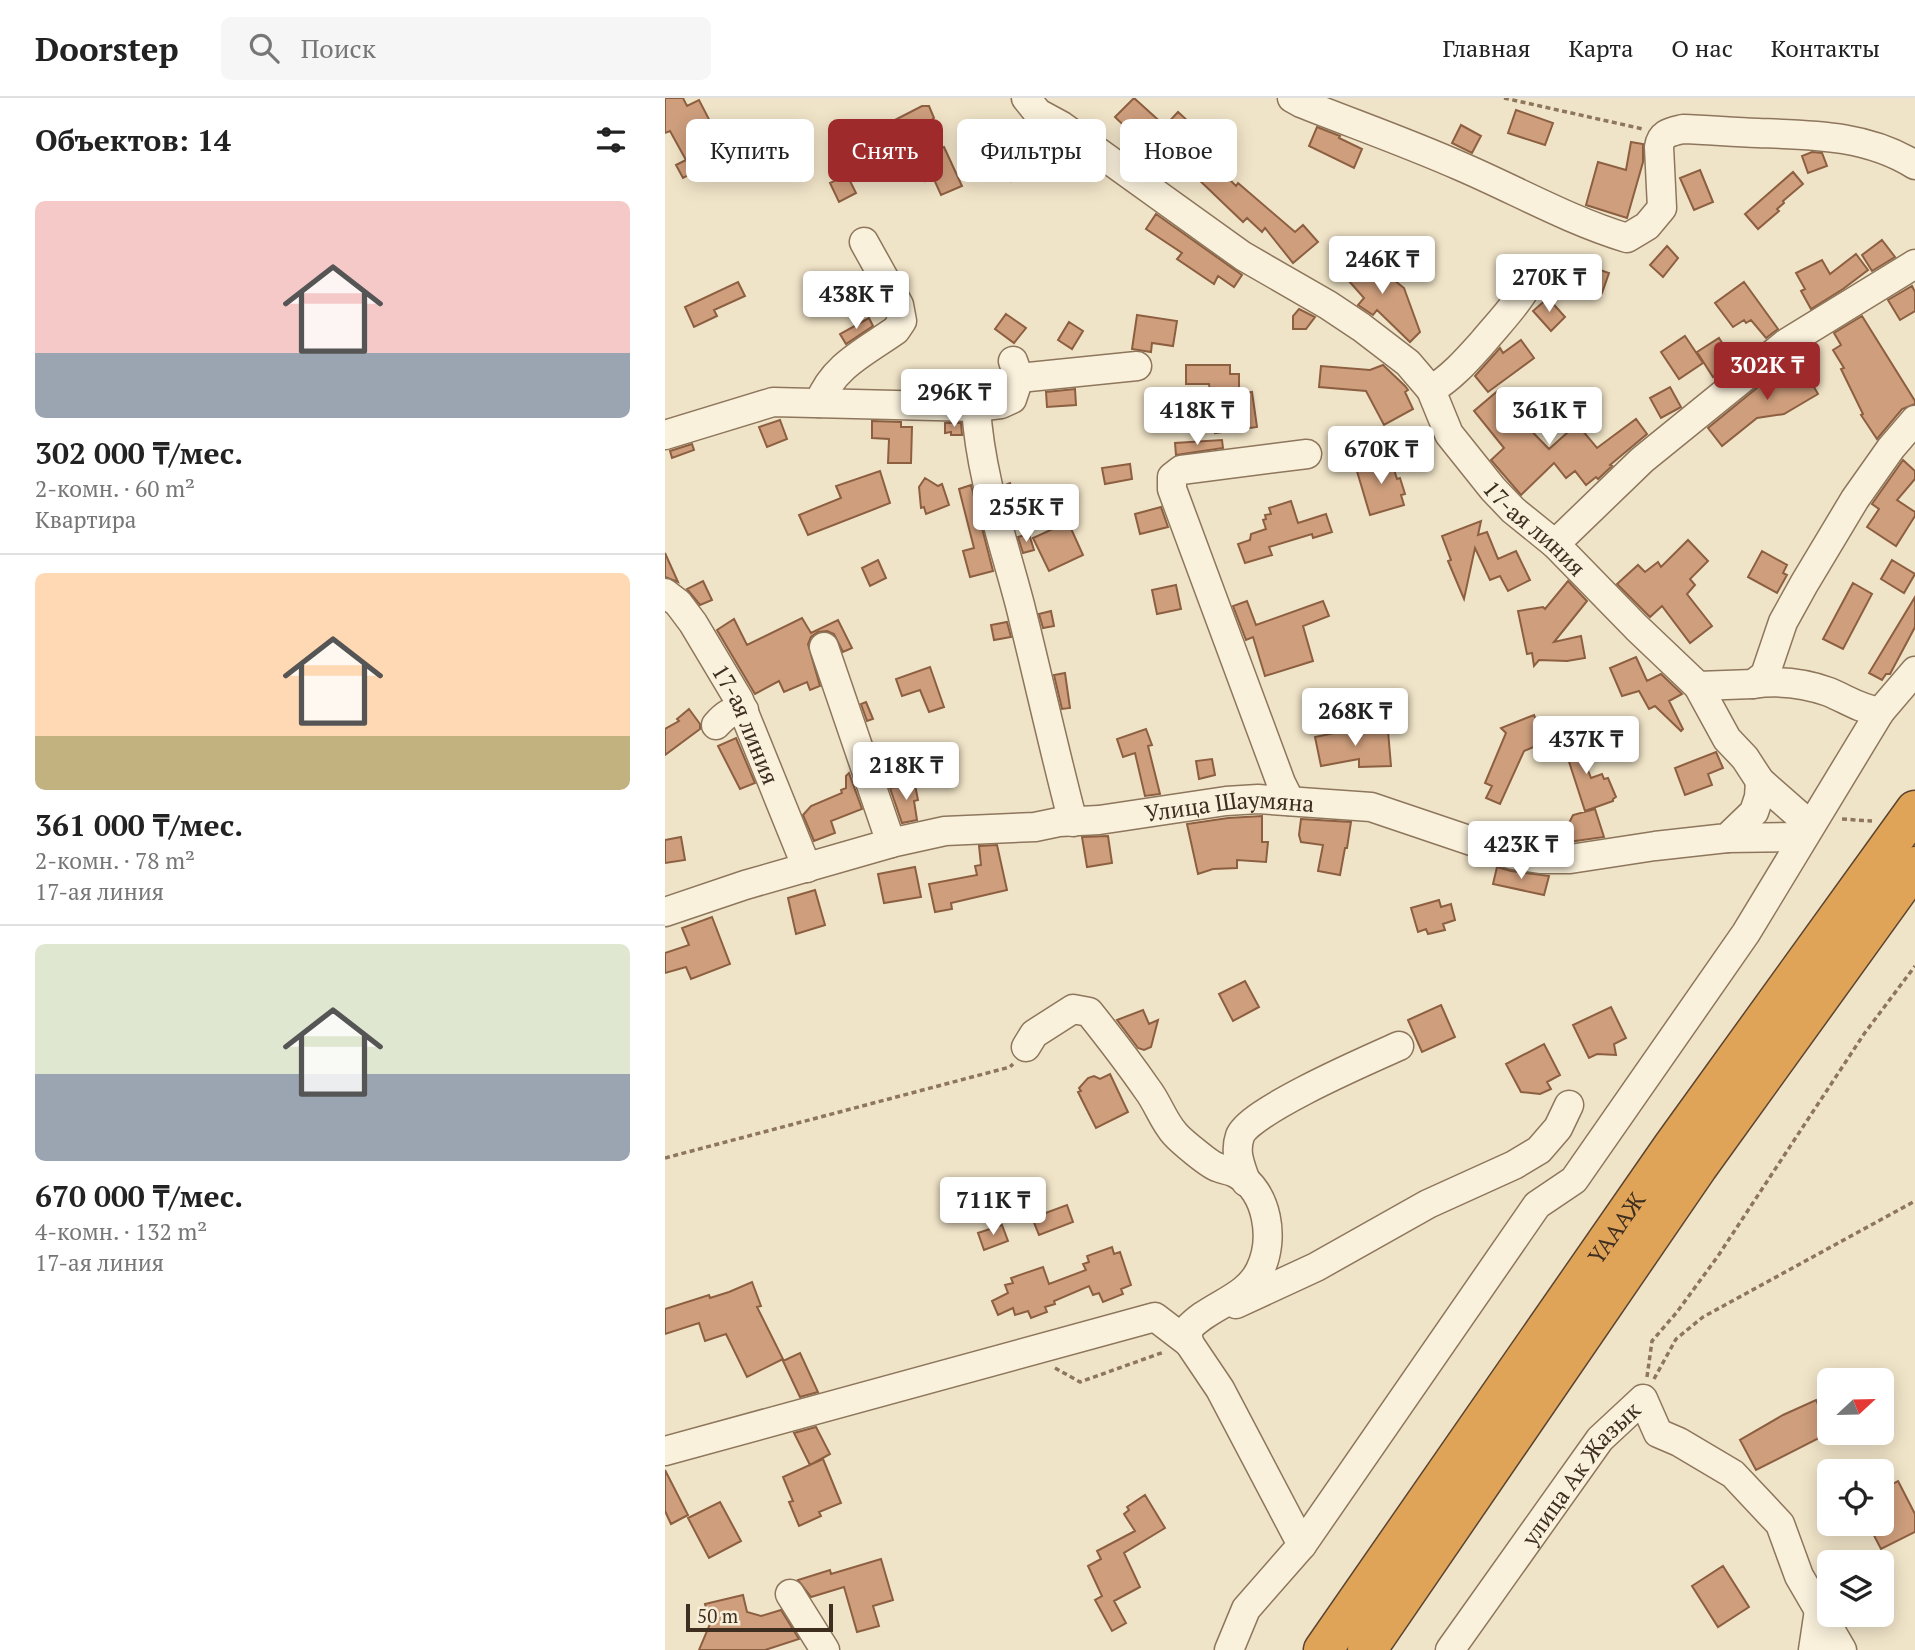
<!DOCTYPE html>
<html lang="ru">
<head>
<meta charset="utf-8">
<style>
	:root { --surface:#fff; --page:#f6f6f6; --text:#222; --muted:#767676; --line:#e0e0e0; --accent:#9e2a2b }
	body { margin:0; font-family:"PT Serif",serif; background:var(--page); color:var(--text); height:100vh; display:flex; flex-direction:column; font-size:26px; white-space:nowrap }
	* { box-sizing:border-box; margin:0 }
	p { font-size:23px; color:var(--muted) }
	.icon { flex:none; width:38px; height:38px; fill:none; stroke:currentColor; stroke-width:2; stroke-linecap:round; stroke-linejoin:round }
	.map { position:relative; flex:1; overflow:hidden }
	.drawer { display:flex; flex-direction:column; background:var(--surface); width:665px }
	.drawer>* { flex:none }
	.hud { position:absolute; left:21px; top:21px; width:665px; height:63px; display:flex; gap:14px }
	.needle { width:46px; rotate:68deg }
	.buttons { position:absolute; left:1152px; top:1270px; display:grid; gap:14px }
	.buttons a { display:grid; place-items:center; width:77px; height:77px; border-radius:10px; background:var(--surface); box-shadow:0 4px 18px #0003; font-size:35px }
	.scale { position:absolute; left:21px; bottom:18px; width:147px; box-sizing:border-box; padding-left:7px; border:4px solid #3d2e20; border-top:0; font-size:19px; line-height:24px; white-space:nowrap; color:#3d2e20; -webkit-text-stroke:5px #f7eed8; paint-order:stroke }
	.price { position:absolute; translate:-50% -60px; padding:0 16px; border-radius:7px; background:#fff; color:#222; font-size:23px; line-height:46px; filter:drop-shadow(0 2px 4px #0008) }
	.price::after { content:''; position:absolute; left:50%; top:42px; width:21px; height:16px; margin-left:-10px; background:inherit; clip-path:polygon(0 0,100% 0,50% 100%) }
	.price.selected { background:var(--accent); color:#fff }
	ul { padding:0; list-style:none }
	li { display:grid; align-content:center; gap:14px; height:371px; padding:0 35px }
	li+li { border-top:2px solid var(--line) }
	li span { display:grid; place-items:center; height:217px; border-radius:10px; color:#555 }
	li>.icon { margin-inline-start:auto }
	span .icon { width:126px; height:126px; fill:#fffc; stroke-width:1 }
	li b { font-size:30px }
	h2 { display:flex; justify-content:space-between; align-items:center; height:84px; padding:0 35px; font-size:30px }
	.chip { padding:0 24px; border-radius:10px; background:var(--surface); box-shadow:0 4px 18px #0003; font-size:24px; line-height:63px }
	.chip.selected { background:var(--accent); color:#fff }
	header { display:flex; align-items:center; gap:42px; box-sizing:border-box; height:98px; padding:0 35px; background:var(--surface); border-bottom:2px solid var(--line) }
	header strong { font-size:33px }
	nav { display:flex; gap:38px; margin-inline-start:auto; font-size:24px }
	.search { width:490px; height:63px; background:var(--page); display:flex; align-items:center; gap:18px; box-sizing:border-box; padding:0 24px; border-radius:10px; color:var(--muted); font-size:26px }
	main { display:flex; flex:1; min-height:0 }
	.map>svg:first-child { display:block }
	.building { fill:#cf9f7d; stroke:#8d5f41; stroke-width:2 }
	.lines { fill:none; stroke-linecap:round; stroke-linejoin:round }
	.minor-casing { stroke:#8d765c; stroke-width:31 }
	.highway-casing { stroke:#5b4430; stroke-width:41 }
	.path { stroke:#8d765c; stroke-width:3.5; stroke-dasharray:5 3.5; stroke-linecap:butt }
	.minor { stroke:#faf1dc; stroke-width:28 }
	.highway { stroke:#e0a458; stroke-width:38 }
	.labels { text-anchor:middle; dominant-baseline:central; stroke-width:6; stroke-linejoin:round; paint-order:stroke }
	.street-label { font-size:23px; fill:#3d2e20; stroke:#f7eed8 }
</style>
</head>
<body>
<header>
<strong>Doorstep</strong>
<div class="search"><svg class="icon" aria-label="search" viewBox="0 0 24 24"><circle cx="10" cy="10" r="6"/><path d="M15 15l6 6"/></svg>Поиск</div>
<nav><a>Главная</a><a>Карта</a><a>О нас</a><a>Контакты</a></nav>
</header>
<main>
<section class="drawer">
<h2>Объектов: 14<svg class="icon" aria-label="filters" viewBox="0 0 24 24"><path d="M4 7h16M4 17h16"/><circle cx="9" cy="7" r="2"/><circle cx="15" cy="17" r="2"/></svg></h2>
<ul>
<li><span style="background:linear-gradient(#f6c9c9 70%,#9aa5b1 0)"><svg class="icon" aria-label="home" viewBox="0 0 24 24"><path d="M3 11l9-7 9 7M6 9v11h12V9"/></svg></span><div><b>302 000 ₸/мес.</b><p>2-комн. · 60 m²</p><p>Квартира</p></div></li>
<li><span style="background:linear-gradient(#ffd9b3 75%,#c2b280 0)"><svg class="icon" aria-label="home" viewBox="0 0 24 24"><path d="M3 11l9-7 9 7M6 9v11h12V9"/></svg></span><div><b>361 000 ₸/мес.</b><p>2-комн. · 78 m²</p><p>17-ая линия</p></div></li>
<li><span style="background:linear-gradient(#dfe7d0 60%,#9aa5b1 0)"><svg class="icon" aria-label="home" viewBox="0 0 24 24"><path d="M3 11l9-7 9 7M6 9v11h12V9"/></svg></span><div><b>670 000 ₸/мес.</b><p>4-комн. · 132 m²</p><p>17-ая линия</p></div></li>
</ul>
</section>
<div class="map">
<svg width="1250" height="1552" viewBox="0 0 1250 1552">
	<rect width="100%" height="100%" fill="#f0e4c8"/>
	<!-- building -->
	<path class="building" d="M0,0H18L22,8L34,2L49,31L32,39L48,69L35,76L33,72L18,80L11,67L21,62L5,33L0,35Z
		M469,0L500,28L513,14L525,25L487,72L463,55L473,41L450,19Z
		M257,8H264L269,20L238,47L226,24Z
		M851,12L888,25L880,47L843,35Z
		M796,27L816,38L807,55L787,45Z
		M652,29L675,38L674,40L697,51L689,70L644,48Z
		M345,40L366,62L346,83L324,62Z
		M966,44L978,46V64L962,120L921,107L933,64L961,72Z
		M279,49L297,88L276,97L268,79L260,83L251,61Z
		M1147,54L1157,55L1162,68L1143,75L1137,58Z
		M546,63L571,88L573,85L630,134L638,127L653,144L628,165L600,130L597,134L582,120L578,124L531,79Z
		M1035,72L1048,104L1029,112L1015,80Z
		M1128,74L1138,86L1118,103L1119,105L1112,111L1114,113L1093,131L1080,116Z
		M182,77L191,95L174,104L165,85Z
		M491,116L577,177L569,189L553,178L549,186L512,161L517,155L481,131Z
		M1217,142L1230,159L1207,173L1197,157Z
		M1002,148L1013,160L998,179L985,167Z
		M698,155L717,177L719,174L739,190L755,234L745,244L712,212L708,217L693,207L699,200L676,174Z
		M1191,156L1203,172L1178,191L1146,211L1136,193L1140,191L1131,175L1157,162L1165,176Z
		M910,163L944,175L937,195L903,183Z
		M73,184L80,198L49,212L52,218L29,229L20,209Z
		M1079,184L1113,231L1101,240L1086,222L1081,225L1079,222L1068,229L1050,205Z
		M1247,188L1250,194V213L1235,222L1223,202Z
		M883,200L900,219L886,233L868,213Z
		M634,211L650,219L641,231H628V218Z
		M341,216L361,230L349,245L330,231Z
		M472,217L512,223L508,248L487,245L486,254L467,251Z
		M1197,218L1250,303V306L1237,311L1212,341L1196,317L1198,316L1176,271L1179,270L1168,252L1176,247L1169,235Z
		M204,220L208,228L181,246L175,236Z
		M404,224L418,233L407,251L393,242Z
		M1020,238L1038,265L1014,281L996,254Z
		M1054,240L1070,265L1048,279L1032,254Z
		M856,242L869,260L823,294L810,278L835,250L838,255Z
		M1133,262L1153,296L1119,316L1092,320L1057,348L1043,330L1109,276Z
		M521,267H565V276H574V296L587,294L592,329L550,335L544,286H521Z
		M718,267L740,288L743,292L740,294L748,311L719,327L701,293L654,289L656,268L705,272Z
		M1005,289L1016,309L996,320L985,300Z
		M410,291L411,307L382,309L381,294Z
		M835,291L854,314L850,316L884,351L912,326L932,350L971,321L982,336L945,367L947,368L933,381L931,379L921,387L910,373L901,380L889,365L856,397L826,362L839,350L809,313Z
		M115,322L122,341L102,349L94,329Z
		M207,323L236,324V329H247L246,365H223L224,341L207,340Z
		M280,325H296L297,337H286V334L280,335Z
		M557,342L558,350L511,357L510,345Z
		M27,346L29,352L7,360L5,353Z
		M725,359L732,381L735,380L740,396L736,397L739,407L705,417L691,370Z
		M1238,362L1250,373V381L1232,402L1250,414V418L1231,448L1202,429L1214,411L1207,406Z
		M465,366L467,381L440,386L437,370Z
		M215,373L225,405L143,437L134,417L176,400L171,388Z
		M260,380L273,388L277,386L284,407L261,416L259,409L256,410L254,389Z
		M345,385L351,405L345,407L340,387Z
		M306,387L328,473L305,479L298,453L309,450L294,391Z
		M626,403L633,425L661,416L667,434L648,440L647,436L604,449L607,457L580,465L573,446L585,442L586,436L601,431L598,422L601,421L600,417L606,416L604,410Z
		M496,409L503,429L475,436L470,416Z
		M816,423L813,437L822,434L833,461L851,453L865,482L843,493L835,478L825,482L810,450L799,501L783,463L786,462L777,438Z
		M403,424L418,457L384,473L368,440Z
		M364,436L369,452L358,455L353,439Z
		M1023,442L1043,463L1025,481L1030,487L1022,496L1047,528L1025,545L997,508L985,519L952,486L973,467L980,474L993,464L996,469Z
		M1097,453L1122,467L1118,475L1122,477L1112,495L1083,479Z
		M0,455L13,484L0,479Z
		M213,462L221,480L205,488L197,470Z
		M1227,462L1250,476L1239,495L1216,481Z
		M38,483L47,502L35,507L22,491Z
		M903,483L922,503L889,544L916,538L920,560L902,563L874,562L869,568L867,555L862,556L853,513L878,509L880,511Z
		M1188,485L1207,496L1178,551L1158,541Z
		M511,487L516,511L492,516L487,492Z
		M1250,499V529L1225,576H1221L1217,582L1204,575Z
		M582,503L591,527L658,503L664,518L638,528L648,563L600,578L588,539L581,542L568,508Z
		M386,513L389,528L378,530L374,516Z
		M137,520L146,535L173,522L187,550L178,554L169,536L162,533L153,534L146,539L143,546L155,588L145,592L142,584L119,594L114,583L90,596L52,532L69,521L82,547Z
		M342,524L346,539L329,542L326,527Z
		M971,559L982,583L996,576L1017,596L1004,603L1018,631L1016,633L990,608L984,611L974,593L957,598L945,570Z
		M265,569L279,609L264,614L255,592L237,598L231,581Z
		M400,575L405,610L397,611L389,577Z
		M201,604L208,621L202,623L196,606Z
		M24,611L35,626V631L0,657V631L14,623L12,621Z
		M869,617L880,644L859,653L835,706L821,700L827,688L820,685L841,635L836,630Z
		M694,630L695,635L723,633L726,668L694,669V661L656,668L650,639Z
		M481,631L487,647L483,648L495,696L480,698L470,655L458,659L452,641Z
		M907,631L926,680L937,676L939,681L943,680L951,699L948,701V703L920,713L895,636Z
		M71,640L90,685L75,691L53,648Z
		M1051,654L1058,670L1043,676L1047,687L1020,697L1010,670Z
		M547,661L550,677L534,681L531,663Z
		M184,675L197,711L166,723L170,735L149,743L138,717L146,708L177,695L176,692L181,690V678Z
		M250,687L253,702L249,703L252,722L237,725L225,690Z
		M930,711L939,739L903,744V727L908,717Z
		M597,718V744H603L601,764L572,762V770L548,771L533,776L522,726L563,720Z
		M636,721L686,724L682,750H680L675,777L653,773L658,747L636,744L634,737Z
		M443,738L447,765L422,769L417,739Z
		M16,739L20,762L0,765V742Z
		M332,747L342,792L286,805L287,811L270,814L264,786L312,777L310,768L316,767L314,748Z
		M250,769L256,799L219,805L213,776Z
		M832,769L846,773L884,778L879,797L828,786Z
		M150,792L160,827L131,836L123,800Z
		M774,802L776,809L786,806L790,822L778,826L780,832L763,836L761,831L753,834L746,810Z
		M47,819L65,866L26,881L21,869L0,875V855L24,847L17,830Z
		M580,883L594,909L568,923L554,896Z
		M776,907L790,939L757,954L743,922Z
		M946,909L961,940L949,946L951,957L932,956L924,960L908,927Z
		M478,912L484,926L493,922L486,949L479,952L473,950L452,922Z
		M879,946L895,977L882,984L886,991L875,996L856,994L841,966Z
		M445,976L463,1014L431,1030L413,994L416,993L414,990L423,980L429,978L435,981Z
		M402,1107L408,1124L374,1137L368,1122L376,1119L375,1117Z
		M337,1127L343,1143L319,1152L313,1135Z
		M447,1149L449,1156L455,1154L466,1187L456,1191L458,1196L438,1204L434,1195L428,1197L424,1188L389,1203L390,1206L380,1209L382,1214L366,1220L363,1213L350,1217L348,1210L333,1217L327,1203L343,1195L340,1187L348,1185L346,1180L378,1169L384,1186L421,1172L418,1166L424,1164L422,1158Z
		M87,1184L96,1208L92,1209L118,1261L82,1279L61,1236L40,1243L34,1225L0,1236V1211L44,1197L45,1200L64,1194Z
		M135,1255L153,1294L135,1299L118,1263Z
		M1151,1302L1164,1330V1335L1091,1372L1075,1342L1118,1317Z
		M151,1329L165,1356L145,1367L129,1335Z
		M158,1361L176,1405L154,1414L156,1418L134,1428L124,1404L128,1403L118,1379Z
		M0,1372L23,1417L6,1426L0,1413Z
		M1233,1383L1250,1416V1434L1216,1451L1203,1426H1216V1392Z
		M480,1397L500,1430L459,1455L475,1489L449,1503L461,1525L447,1533L430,1502L437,1498L423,1468L436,1461L432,1453L470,1433L459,1416L464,1412L462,1409Z
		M55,1404L76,1443L44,1460L23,1420Z
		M216,1461L228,1502L208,1508L214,1528L192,1534L179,1489L146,1499L133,1482L165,1472L166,1476Z
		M1058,1468L1084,1509L1053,1529L1027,1488Z
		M78,1497L82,1514L96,1518L116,1512L134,1541L100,1552H34L45,1526L40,1506Z"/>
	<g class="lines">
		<defs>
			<g id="minor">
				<path id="s1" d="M361,0L373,15L397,28L578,158L663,207L696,229L743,265L766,292L784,336L828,391L848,412L890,446L972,530L1033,588L1062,641L1080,660L1095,683L1145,727"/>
				<path d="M627,0L636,5C689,26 743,45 795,68C851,92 903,122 962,140L982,128L997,110L994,49C996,35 1005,34 1018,31C1043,32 1068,34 1093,35C1148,37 1202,37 1250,67"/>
				<path d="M354,280L472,268"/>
				<path d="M766,292C787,279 801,263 818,244C832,227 847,212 859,193"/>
				<path d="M154,305C168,268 200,254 231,232L237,223L234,207L199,144"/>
				<path d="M311,309L336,306L347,301L354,280L348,263"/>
				<path d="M0,337L108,304L311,309C315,377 338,442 355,507C373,579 389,652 408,724"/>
				<path d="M890,446L977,362L1120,246L1250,166"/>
				<path id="s2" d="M0,495L13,505L28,525L74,602L142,770"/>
				<path d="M159,549L226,745"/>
				<path d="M1088,586C1115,582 1139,585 1164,594C1183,602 1193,610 1215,614"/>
				<path d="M1033,588L1088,586L1100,577L1118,524L1139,486L1190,401L1226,350L1250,322"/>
				<path d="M51,627C59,618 66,612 79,612"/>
				<path d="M625,703L616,685L507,391V379L516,372L642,356"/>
				<path d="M1062,740L1138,739"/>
				<path id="s3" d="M0,814L80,787L230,744L280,733L370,729L394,724L434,722L561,703L593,701L706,709L848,757L875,761H905L990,748L1062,740L1089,714L1094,699L1095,683"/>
				<path d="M361,949L369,936L408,911L424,914C444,939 464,965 482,991C493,1005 498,1023 510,1036C516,1043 545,1067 552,1069C558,1072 566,1072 572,1076C603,1094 610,1141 595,1172C581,1202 543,1207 522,1232L524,1245"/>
				<path d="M581,1084C576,1068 569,1055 575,1038C584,1013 705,961 734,948"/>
				<path d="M571,1206L651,1169L763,1106L849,1067L874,1052L893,1030L904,1007"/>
				<path d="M0,1353L490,1219L524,1245L555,1291L637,1447"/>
				<path d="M125,1496L160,1552"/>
				<path d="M564,1552L581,1511L637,1447L872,1107L909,1082L1081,835L1215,614L1250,573"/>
				<path id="s4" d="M785,1552L935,1341L978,1301L993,1335L1014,1344L1068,1376L1115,1426L1134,1478L1177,1552"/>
				<path d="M1148,1552L1154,1512"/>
			</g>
			<g id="highway">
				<path id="s5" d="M658,1552L1007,1049L1250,712"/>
				<path d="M702,1552L1033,1069L1250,768"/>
			</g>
		</defs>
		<!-- minor casing -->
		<use href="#minor" class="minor-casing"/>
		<!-- highway casing -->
		<use href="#highway" class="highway-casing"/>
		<!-- path -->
		<path class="path" d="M839,0L978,31
			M1177,721L1207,723
			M0,1060L345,969L348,966
			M390,1270L415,1284L499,1254
			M982,1279L987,1243L1012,1214L1053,1158L1199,936L1250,868
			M989,1281L1011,1241L1038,1219L1250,1103"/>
		<!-- minor -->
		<use href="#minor" class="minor"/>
		<!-- highway -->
		<use href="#highway" class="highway"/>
	</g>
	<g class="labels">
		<!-- street labels -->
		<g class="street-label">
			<text stroke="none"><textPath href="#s1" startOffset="677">17-ая линия</textPath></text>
			<text stroke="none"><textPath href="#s2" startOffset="156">17-ая линия</textPath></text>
			<text stroke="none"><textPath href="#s3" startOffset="578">Улица Шаумяна</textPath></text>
			<text stroke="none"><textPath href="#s5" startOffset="514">ҮАААЖ</textPath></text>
			<text stroke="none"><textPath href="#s4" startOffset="220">улица Ак Жазык</textPath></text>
		</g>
	</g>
</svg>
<div class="buttons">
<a><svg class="needle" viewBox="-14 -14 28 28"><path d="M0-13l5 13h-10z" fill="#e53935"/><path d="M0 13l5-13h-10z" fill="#767676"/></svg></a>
<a><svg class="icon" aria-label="locate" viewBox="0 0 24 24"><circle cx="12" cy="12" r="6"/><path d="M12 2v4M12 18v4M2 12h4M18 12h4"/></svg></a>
<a><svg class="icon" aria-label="layers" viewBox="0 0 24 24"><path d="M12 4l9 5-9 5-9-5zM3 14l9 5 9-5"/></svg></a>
</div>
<div class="scale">50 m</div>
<b class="price" style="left:717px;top:198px">246K ₸</b>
<b class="price" style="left:884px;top:216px">270K ₸</b>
<b class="price" style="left:191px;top:233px">438K ₸</b>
<b class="price selected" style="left:1102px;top:304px">302K ₸</b>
<b class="price" style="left:289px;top:331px">296K ₸</b>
<b class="price" style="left:532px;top:349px">418K ₸</b>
<b class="price" style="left:884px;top:349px">361K ₸</b>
<b class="price" style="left:716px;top:388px">670K ₸</b>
<b class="price" style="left:361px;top:446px">255K ₸</b>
<b class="price" style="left:690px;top:650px">268K ₸</b>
<b class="price" style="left:921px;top:678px">437K ₸</b>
<b class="price" style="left:241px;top:704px">218K ₸</b>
<b class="price" style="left:856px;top:783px">423K ₸</b>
<b class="price" style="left:328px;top:1139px">711K ₸</b>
<div class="hud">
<a class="chip">Купить</a>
<a class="chip selected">Снять</a>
<a class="chip">Фильтры</a>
<a class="chip">Новое</a>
</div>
</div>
</main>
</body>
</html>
